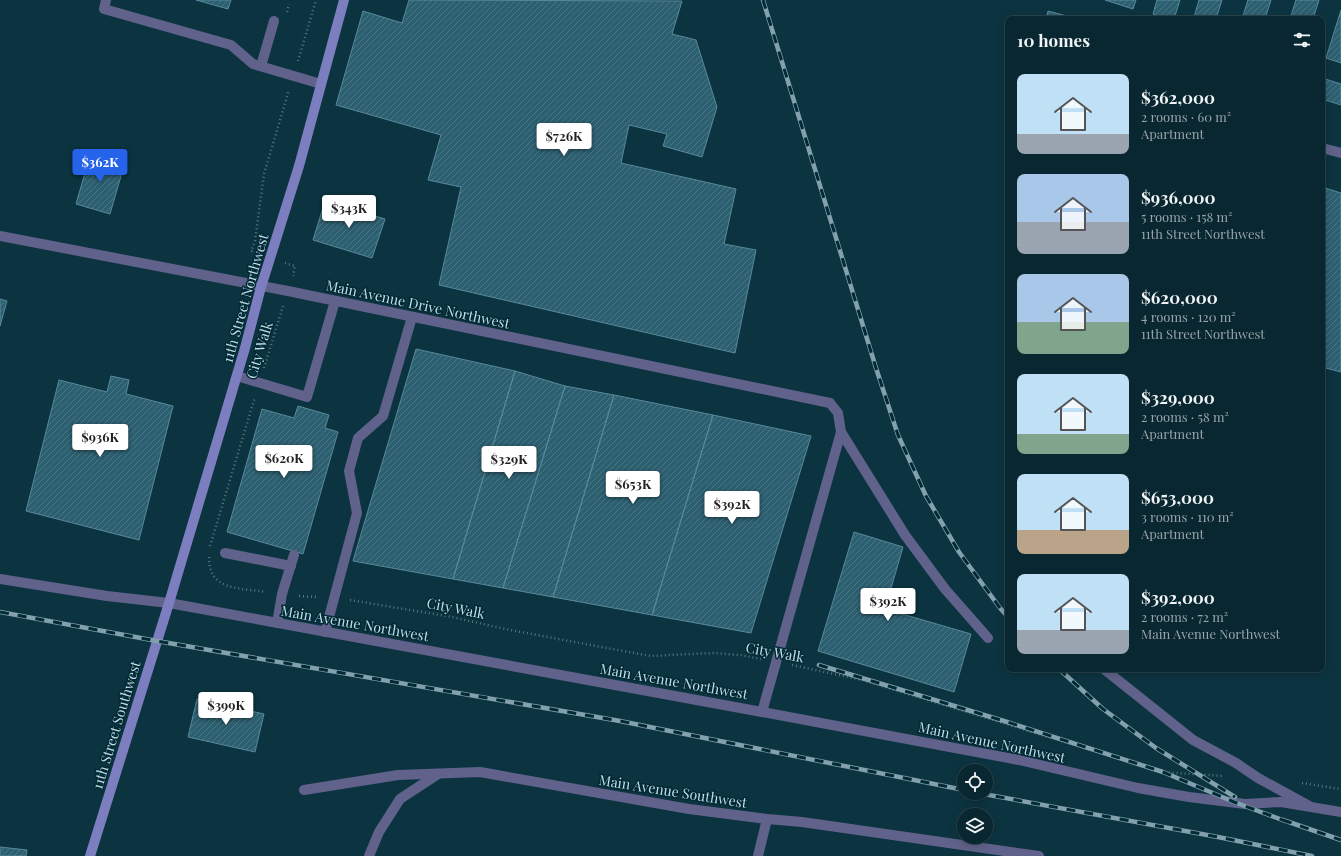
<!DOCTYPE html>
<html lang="en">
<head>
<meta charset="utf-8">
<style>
	:root { --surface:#092730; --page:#122f38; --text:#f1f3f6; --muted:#99a5ab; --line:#29444c; --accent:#2563eb }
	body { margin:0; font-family:"Playfair Display",serif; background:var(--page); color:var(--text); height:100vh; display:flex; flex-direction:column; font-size:15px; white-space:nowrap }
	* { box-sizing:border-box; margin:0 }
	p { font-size:13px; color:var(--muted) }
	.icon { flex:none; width:22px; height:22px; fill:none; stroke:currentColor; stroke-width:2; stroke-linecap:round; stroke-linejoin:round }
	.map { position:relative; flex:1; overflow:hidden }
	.side { position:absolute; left:1005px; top:16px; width:320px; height:656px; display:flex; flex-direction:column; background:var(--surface); border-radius:8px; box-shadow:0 2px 10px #0003,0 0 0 1px var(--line) }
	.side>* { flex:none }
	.tools { position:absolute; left:957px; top:764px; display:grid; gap:8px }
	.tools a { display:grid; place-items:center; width:36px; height:36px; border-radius:50%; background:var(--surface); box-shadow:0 2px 10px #0003,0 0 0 1px var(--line); font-size:20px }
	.price { position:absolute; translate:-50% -34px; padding:0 9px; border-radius:4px; background:#fff; color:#222; font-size:13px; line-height:26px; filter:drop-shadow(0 1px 2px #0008) }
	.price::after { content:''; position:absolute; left:50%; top:24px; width:12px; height:9px; margin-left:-6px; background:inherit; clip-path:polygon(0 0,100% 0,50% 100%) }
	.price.selected { background:var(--accent); color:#fff }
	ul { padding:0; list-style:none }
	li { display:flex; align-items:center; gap:12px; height:100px; padding:0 12px }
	li span { display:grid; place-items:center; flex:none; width:112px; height:80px; border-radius:8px; color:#555 }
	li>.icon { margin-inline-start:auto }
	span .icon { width:48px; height:48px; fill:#fffc; stroke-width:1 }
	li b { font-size:17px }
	h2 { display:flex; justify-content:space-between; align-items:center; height:48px; padding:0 12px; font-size:17px }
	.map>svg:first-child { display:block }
	.building { fill:url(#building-hatch); stroke:#57899c }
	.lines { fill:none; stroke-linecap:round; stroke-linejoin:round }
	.path { stroke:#547782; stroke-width:2.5; stroke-dasharray:1 3; stroke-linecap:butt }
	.lane { stroke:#61628b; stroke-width:10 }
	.street { stroke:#61628b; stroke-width:10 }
	.secondary { stroke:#7d7ebf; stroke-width:10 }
	.rail-casing { stroke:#82a1ac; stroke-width:4.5 }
	.rail { stroke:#002a36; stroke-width:3; stroke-dasharray:9; stroke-linecap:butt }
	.labels { text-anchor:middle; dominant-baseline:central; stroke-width:3; stroke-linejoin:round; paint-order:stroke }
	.street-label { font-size:14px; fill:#c3dde7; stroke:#002a36 }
</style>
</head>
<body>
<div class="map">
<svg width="1341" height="856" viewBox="0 0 1341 856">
	<defs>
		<pattern id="building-hatch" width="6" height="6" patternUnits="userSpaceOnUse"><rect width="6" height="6" fill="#2c5f70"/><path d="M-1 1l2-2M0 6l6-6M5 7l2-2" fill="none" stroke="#497684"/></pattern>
	</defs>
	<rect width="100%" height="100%" fill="#0c3440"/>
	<!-- building -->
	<path class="building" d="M196,0H231L228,9Z
		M409,0L682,1L672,34L696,40L717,107L702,157L663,146L667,134L629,125L621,163L736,189L724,244L756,250L735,353L439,285L461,187L428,180L441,135L336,105L363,11L402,23Z
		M1105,0H1136L1133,9Z
		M1157,0H1180L1174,19H1168L1153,14Z
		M1199,0H1222L1216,19H1202L1194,17Z
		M1248,0H1271L1265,19H1242Z
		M1296,0H1319L1313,19H1290Z
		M1341,10V63L1326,58Z
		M1048,11L1078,19H1046Z
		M1322,78L1341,84V105L1322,99Z
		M91,152L125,162L110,214L76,204Z
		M1322,187L1341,193V372L1322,367Z
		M325,201L385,219L372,258L313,240Z
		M0,299L7,301L0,326Z
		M416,349L515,371L453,579L353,561Z
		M515,371L565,386L503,588L453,579Z
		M111,376L129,380L126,394L173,406L139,540L26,511L59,380L107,392Z
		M565,386L614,395L553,597L503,588Z
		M614,395L713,415L652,615L553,597Z
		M298,406L329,415L325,428L338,432L303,554L227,532L262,409L294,418Z
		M713,415L811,436L751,633L652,615Z
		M854,532L903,547L885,609L971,634L954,692L818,651Z
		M197,699L264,714L255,752L188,737Z
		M0,847L27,850L26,856H0Z"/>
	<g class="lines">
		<!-- path -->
		<path class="path" d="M287,12L289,4
			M298,61L316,0
			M256,253L251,251L255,241L264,174L289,90
			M285,263L295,266L293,276
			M264,368L283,306
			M210,546L255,397
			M209,557C208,591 241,588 266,592
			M299,596L318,597
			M350,600L452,617L510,630L650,656L713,653L740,655L761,659
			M792,665L862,680L1163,772L1223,776
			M1302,783L1341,789"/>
		<!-- lane -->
		<path class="lane" d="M106,0L104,9L231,45L253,64L321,84
			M261,66L274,21
			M1322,148L1341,153
			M237,376L307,397L335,301
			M841,432L905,535L945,589L988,638
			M225,553L291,566
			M277,623L282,594L294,555
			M325,632L357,513L349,471L358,438L383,416L412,317
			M1104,669L1193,740L1236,763L1258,778L1311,807
			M762,712L841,432L838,413L830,403
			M369,856L379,832L400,799L438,774"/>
		<!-- street -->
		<path class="street" d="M0,236L288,291L830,403
			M0,579L107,596L169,603L762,712L1019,760L1138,788L1189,797L1245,804L1281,802L1341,812
			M304,790L398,775L480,772L689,809L767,819L802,822L1039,856
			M758,856L767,819"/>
		<!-- secondary -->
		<path class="secondary" d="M90,856L169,603L245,348L261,287L299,166L344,0"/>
		<defs>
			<path id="rail" d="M763,0L876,368L898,435L926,496L959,552L1000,608L1008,617
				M0,612L157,641L620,721L964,790
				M819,665L1004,721L1163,772L1234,802L1288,822
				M1059,669L1103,709L1156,748L1235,797
				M978,793L1218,837L1312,856
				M1283,820L1341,840"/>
		</defs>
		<!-- rail casing -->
		<use href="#rail" class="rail-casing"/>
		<!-- rail -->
		<use href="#rail" class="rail"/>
	</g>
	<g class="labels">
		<!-- street labels -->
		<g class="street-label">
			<text transform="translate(245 298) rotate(-74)">11th Street Northwest</text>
			<text transform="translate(418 304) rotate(12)">Main Avenue Drive Northwest</text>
			<text transform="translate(259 350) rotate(-73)">City Walk</text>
			<text transform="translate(456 608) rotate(11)">City Walk</text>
			<text transform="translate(355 623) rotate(10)">Main Avenue Northwest</text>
			<text transform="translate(775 652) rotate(10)">City Walk</text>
			<text transform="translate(674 681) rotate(10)">Main Avenue Northwest</text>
			<text transform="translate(116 725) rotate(-73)">11th Street Southwest</text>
			<text transform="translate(992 742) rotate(12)">Main Avenue Northwest</text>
			<text transform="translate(673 791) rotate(9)">Main Avenue Southwest</text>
		</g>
	</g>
</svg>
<div class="tools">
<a><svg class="icon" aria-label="locate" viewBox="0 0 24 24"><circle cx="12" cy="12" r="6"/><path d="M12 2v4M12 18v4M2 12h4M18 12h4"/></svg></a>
<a><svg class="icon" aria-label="layers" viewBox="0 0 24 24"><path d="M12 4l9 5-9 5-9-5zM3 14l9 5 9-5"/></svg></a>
</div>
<b class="price" style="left:564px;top:157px">$726K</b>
<b class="price selected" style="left:100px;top:183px">$362K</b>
<b class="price" style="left:349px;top:229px">$343K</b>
<b class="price" style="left:100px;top:458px">$936K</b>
<b class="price" style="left:284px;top:479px">$620K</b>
<b class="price" style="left:509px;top:480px">$329K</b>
<b class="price" style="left:633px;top:505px">$653K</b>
<b class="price" style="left:732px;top:525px">$392K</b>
<b class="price" style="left:888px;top:622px">$392K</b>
<b class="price" style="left:226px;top:726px">$399K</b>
<section class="side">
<h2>10 homes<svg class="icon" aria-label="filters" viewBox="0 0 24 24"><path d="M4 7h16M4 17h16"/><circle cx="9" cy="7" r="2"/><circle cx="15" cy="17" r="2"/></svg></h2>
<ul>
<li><span style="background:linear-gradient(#bfe0f5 75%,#9aa5b1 0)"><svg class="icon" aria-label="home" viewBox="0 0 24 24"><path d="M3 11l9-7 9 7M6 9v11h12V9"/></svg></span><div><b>$362,000</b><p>2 rooms · 60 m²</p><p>Apartment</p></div></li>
<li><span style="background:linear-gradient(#a9c7e8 60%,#9aa5b1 0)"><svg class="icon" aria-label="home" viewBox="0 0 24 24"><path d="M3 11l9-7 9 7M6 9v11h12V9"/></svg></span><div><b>$936,000</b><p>5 rooms · 158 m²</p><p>11th Street Northwest</p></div></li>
<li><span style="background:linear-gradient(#a9c7e8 60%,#7fa58c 0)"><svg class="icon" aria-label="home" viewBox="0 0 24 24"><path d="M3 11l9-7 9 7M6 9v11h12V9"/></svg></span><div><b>$620,000</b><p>4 rooms · 120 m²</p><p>11th Street Northwest</p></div></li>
<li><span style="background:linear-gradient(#bfe0f5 75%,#7fa58c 0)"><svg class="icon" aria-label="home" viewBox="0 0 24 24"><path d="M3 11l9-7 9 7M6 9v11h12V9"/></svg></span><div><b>$329,000</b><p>2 rooms · 58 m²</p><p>Apartment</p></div></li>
<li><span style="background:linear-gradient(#bfe0f5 70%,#b9a48a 0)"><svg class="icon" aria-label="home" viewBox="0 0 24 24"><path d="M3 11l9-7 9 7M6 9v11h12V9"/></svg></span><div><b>$653,000</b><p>3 rooms · 110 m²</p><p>Apartment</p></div></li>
<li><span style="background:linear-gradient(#bfe0f5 70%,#9aa5b1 0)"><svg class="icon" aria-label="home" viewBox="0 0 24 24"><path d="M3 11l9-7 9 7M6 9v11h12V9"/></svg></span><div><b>$392,000</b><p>2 rooms · 72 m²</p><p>Main Avenue Northwest</p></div></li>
</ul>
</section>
</div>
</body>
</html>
